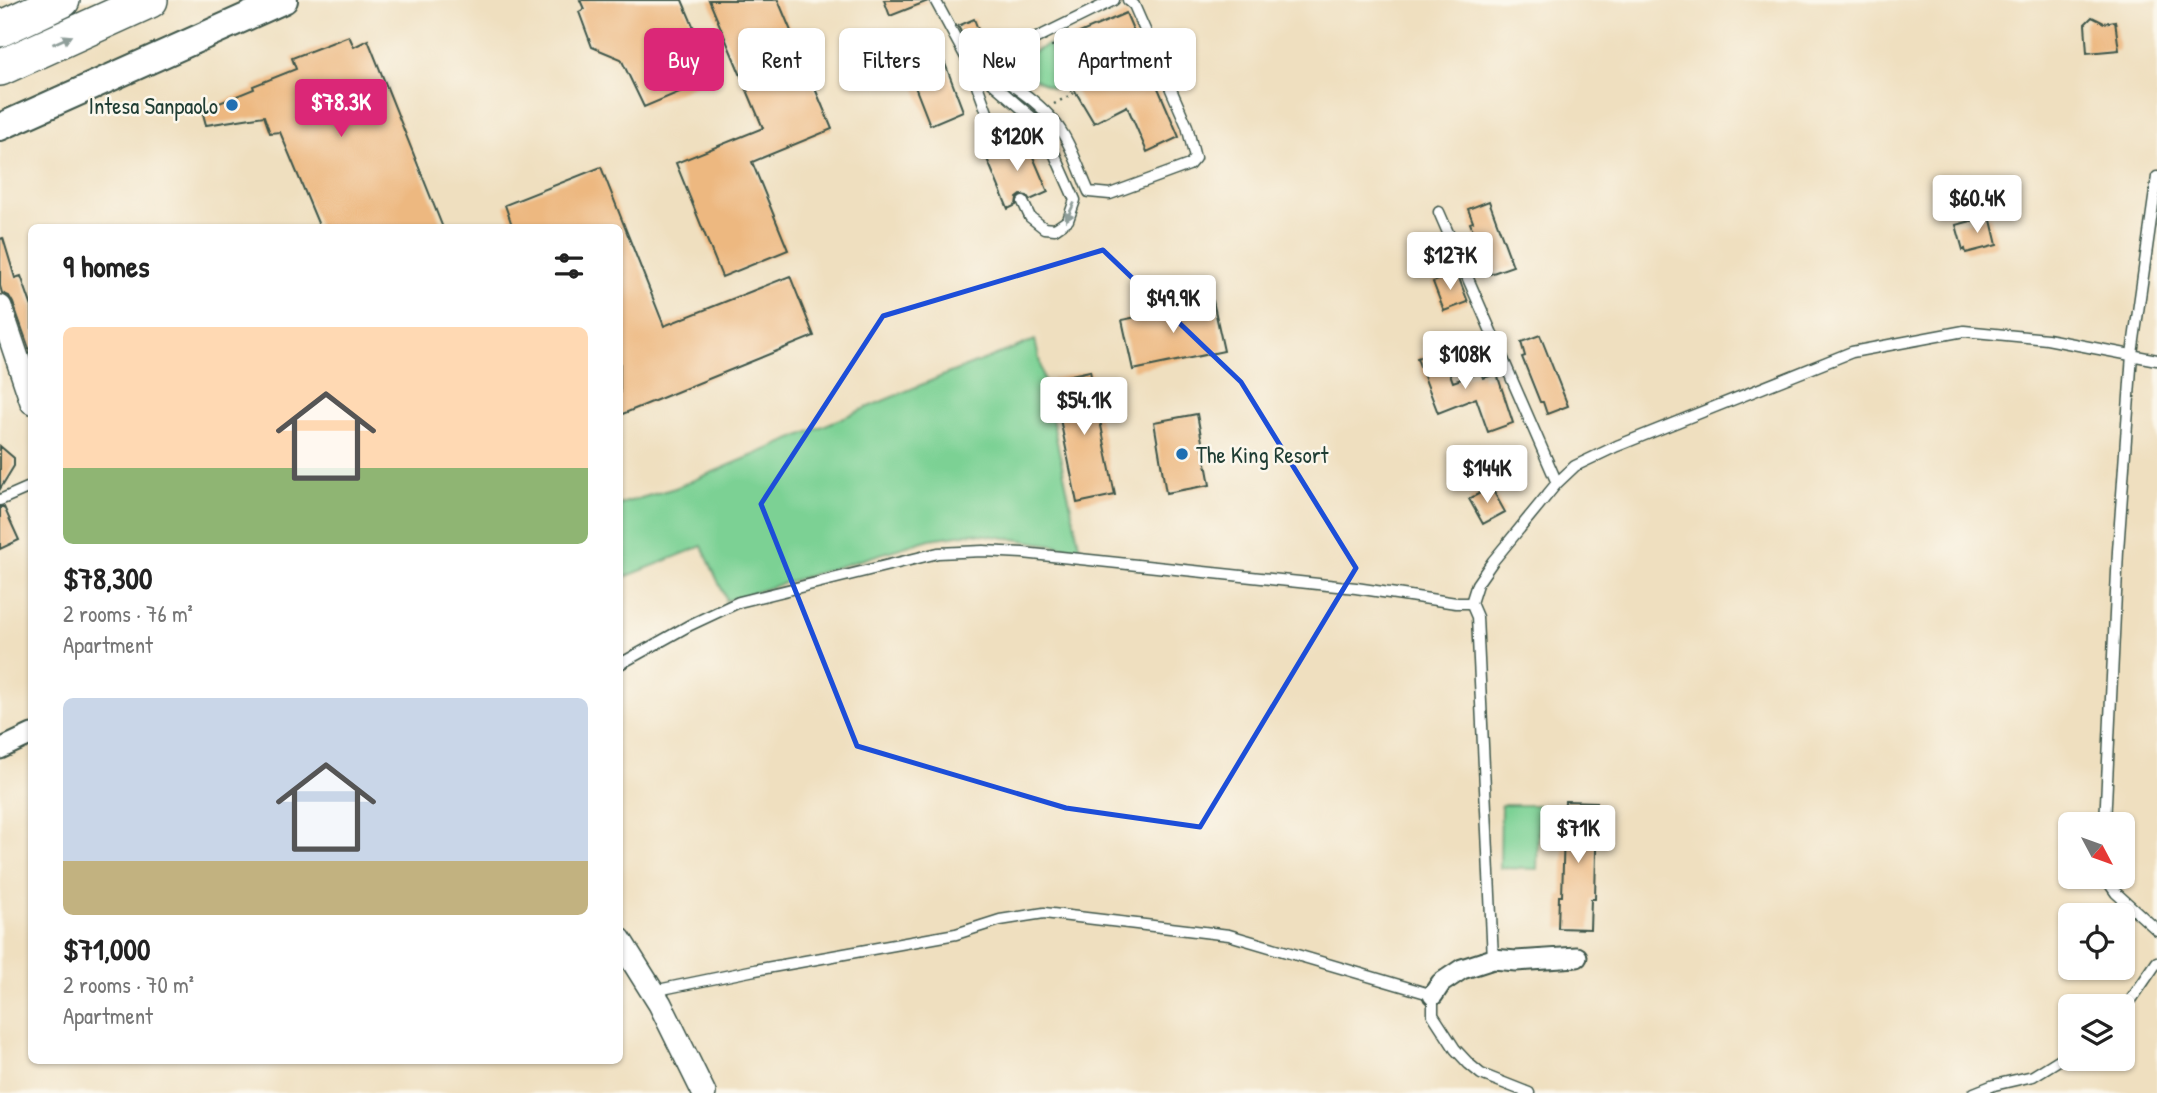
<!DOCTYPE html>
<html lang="en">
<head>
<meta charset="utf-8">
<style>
	:root { --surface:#fff; --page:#f2f2f2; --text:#222; --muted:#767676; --accent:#db2777 }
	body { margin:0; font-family:"Patrick Hand",sans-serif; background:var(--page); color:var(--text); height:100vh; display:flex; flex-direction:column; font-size:26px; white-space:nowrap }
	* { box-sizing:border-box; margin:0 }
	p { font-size:23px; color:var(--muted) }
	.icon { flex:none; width:38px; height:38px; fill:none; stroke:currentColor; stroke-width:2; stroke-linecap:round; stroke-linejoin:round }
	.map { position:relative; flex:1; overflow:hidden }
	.panel { position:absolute; left:28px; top:224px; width:595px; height:840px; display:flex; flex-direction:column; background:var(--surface); border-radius:10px; box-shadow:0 2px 5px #0004 }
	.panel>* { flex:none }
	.banner { position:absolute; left:644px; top:28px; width:665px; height:63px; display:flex; gap:14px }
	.needle { width:46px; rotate:131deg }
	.buttons { position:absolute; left:2058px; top:812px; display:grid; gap:14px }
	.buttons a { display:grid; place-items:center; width:77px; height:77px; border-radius:10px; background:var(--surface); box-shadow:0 2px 5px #0004; font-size:35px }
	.price { position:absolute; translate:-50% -60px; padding:0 16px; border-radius:7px; background:#fff; color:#222; font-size:23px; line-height:46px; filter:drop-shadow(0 2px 4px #0008) }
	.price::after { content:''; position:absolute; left:50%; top:42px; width:21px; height:16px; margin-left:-10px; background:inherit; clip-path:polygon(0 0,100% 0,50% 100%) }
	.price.selected { background:var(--accent); color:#fff }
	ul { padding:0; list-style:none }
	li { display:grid; align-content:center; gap:14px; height:371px; padding:0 35px }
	li span { display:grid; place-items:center; height:217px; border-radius:10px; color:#555 }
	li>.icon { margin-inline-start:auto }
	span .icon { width:126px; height:126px; fill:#fffc; stroke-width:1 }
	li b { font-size:30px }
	h2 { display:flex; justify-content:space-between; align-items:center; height:84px; padding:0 35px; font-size:30px }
	.tag { padding:0 24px; border-radius:10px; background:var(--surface); box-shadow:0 2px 5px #0004; font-size:24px; line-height:63px }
	.tag.selected { background:var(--accent); color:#fff }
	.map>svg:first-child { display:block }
	.green { fill:#7bd194; stroke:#4d8764; stroke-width:2 }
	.building { fill:#edb880 }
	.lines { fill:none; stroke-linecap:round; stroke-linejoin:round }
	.service-casing { stroke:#3e5549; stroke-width:13 }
	.minor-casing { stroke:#3e5549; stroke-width:23 }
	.tertiary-casing { stroke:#3e5549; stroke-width:26 }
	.secondary-casing { stroke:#3e5549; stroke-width:30 }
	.motorway-casing { stroke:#3e5549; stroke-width:38 }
	.path { stroke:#3e5549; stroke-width:2.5; stroke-dasharray:2 5; stroke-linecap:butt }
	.service { stroke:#fff; stroke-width:10 }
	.minor { stroke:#fff; stroke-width:19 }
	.tertiary { stroke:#fff; stroke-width:23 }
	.secondary { stroke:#fff; stroke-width:26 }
	.motorway { stroke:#fff; stroke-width:35 }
	.oneway { fill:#8f9e9a }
	.marked { fill:none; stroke:#1d4ed8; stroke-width:5; stroke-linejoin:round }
	.poi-dot { fill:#1f6fb2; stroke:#fbf7ec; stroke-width:2.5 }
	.labels { text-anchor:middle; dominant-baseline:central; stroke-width:5; stroke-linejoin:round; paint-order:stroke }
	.poi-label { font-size:23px; fill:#1f3d34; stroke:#fbf7ec; text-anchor:end }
</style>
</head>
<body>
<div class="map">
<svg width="2157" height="1093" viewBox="0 0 2157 1093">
	<rect width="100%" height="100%" fill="#fbf7ec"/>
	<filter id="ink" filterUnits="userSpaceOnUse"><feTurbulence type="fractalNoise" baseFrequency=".0143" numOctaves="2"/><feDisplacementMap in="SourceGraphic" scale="14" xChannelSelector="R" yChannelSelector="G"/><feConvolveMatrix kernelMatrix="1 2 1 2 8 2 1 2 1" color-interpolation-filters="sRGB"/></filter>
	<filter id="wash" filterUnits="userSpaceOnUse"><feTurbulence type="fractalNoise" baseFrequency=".00686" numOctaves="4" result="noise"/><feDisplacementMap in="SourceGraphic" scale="28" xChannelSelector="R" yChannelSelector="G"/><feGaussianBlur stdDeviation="1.57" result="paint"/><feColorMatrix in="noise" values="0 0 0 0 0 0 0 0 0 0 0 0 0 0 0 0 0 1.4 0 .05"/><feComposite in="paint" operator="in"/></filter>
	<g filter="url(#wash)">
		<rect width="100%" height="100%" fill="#efdfbf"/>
		<!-- green -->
		<path class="green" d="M1049,44L1065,81L1052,88L1007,65Z
			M1035,340L1080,549L973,533L930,539L725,601L726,599L702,546L620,579V504L675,488L947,374Z
			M1501,805H1539L1537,869L1500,868Z"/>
		<g id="blocks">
			<!-- building -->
			<path class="building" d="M580,0H682L715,77L644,107L621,59L592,47L579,12L584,9Z
				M709,0H778L832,129L752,162L788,250L722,277L676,163L763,128Z
				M884,0H928V1L890,16Z
				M1126,13L1179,137L1147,152L1127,106L1094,123L1071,84L1056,43Z
				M2092,17L2104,23L2115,21L2119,50L2087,53L2085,24Z
				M974,19L982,39L968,46L958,26Z
				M349,36L354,47L368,40L443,228H320L280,132L270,133L264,116L206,125L202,110L254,89L253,86L296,69L292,58Z
				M941,53L963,111L930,125L907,66Z
				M1025,138L1048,192L1030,200L1027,196L1021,195L1017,198L1016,205L1008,209L985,154L993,151L998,155H1003L1007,150V145Z
				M601,167L664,326L790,276L814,336L620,415V228H513L505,205Z
				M1489,201L1513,266L1490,274L1470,223L1473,222L1468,209Z
				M1990,216L1997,245L1966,253L1965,249L1963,250L1956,225Z
				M3,238L15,278L21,276L32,307V357L13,303L9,296L2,293L0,286V239Z
				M1457,273L1468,302L1444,311L1433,282Z
				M1213,301L1224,351L1133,370L1122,320Z
				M1540,335L1568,406L1547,414L1543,402H1540L1522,357L1525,356L1521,342Z
				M1441,349L1453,382L1481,372L1483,378L1497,374L1513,423L1488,432L1476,398L1438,413L1417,358Z
				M1090,371L1115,495L1077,503L1052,379Z
				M1197,414L1210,485L1166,493L1154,422Z
				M0,446L14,458V466L0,489Z
				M1491,487L1505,512L1483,524L1469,499Z
				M0,507H4L19,540L0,549Z
				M1565,801L1597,802L1595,899H1591L1590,929L1558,928L1559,896H1562Z"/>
		</g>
	</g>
	<g filter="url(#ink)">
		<use href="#blocks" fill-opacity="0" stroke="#3e5549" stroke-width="2"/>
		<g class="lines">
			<defs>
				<path id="service" d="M935,0L969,63L1000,148
					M969,63C999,73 1044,104 1061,131C1073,149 1080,172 1089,192L1110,194L1189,165L1195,158L1187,126L1134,5L1128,0
					M975,68L1042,126L1075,200L1068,220L1055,229L1044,228L1030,217L1023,202
					M985,69L1006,53L1114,0
					M1439,212L1557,483
					M0,500L32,486
					M620,664L690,625L739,602L938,553L983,551L1023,553L1356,588L1456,603H1471
					M2105,824L2118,551L2132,354L2157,177
					M2105,877L2116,893L2157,930
					M1493,959L1477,617L1471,603L1477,584L1493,561L1557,483L1575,466L1617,446L1852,352L1964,331L2047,339L2157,360
					M653,991L755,970L956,934L1000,920L1044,913L1229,935L1433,995V1015L1455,1049L1469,1064L1481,1074L1529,1093
					M2123,1008L2131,1000L2157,962
					M1974,1093L1994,1085L2033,1076L2070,1053"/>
				<path id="minor" d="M0,749L32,734
					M1433,995L1441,983L1462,969L1493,959L1516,961L1577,957"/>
				<path id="tertiary" d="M0,307L32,402
					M620,940L660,1004L704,1093"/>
				<path id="secondary" d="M0,127L284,0"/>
				<path id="motorway" d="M0,29L62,0
					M0,68L150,0"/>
			</defs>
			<!-- service casing -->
			<use href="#service" class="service-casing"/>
			<!-- minor casing -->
			<use href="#minor" class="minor-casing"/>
			<!-- tertiary casing -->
			<use href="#tertiary" class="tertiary-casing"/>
			<!-- secondary casing -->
			<use href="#secondary" class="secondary-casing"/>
			<!-- motorway casing -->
			<use href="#motorway" class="motorway-casing"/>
			<!-- path -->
			<path class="path" d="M1052,45L1072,93
				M1054,104L1076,92
				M1019,140L1014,128L1022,124"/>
			<!-- service -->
			<use href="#service" class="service"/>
			<!-- minor -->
			<use href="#minor" class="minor"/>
			<!-- tertiary -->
			<use href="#tertiary" class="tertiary"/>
			<!-- secondary -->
			<use href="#secondary" class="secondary"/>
			<!-- motorway -->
			<use href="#motorway" class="motorway"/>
		</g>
		<!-- one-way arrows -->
		<defs><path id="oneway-solid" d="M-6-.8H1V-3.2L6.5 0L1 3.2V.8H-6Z" transform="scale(1.75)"/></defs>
		<g class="oneway">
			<use href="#oneway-solid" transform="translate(62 40) rotate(-24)"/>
			<use href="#oneway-solid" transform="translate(1070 212) rotate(115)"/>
		</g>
	</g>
	<!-- marked area -->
	<path class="marked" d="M1103,250L1241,382L1356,568L1200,827L1066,808L857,746L761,504L883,316Z"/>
	<!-- markers -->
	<g class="poi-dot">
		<circle cx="232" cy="105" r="7"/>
		<circle cx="1182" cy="454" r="7"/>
	</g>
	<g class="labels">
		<!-- poi labels -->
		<g class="poi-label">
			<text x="218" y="105">Intesa Sanpaolo</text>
			<text x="1196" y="454" text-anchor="start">The King Resort</text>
		</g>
	</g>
</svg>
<div class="buttons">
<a><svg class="needle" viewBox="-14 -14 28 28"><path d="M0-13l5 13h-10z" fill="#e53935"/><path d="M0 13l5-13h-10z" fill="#767676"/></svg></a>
<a><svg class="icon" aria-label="locate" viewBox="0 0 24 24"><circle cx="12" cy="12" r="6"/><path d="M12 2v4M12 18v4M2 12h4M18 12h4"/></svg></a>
<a><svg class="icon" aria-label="layers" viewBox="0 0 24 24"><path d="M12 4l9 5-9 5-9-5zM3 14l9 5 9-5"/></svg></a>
</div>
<b class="price selected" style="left:341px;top:139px">$78.3K</b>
<b class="price" style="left:1017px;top:173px">$120K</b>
<b class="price" style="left:1977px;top:235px">$60.4K</b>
<b class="price" style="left:1450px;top:292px">$127K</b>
<b class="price" style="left:1173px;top:335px">$49.9K</b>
<b class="price" style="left:1465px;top:391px">$108K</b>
<b class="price" style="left:1084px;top:437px">$54.1K</b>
<b class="price" style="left:1487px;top:505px">$144K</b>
<b class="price" style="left:1578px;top:865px">$71K</b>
<div class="banner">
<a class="tag selected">Buy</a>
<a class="tag">Rent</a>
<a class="tag">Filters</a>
<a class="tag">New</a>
<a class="tag">Apartment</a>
</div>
<section class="panel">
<h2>9 homes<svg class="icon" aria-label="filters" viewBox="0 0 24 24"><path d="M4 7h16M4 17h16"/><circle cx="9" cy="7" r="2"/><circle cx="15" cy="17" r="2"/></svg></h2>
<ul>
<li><span style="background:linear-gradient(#ffd9b3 65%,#8fb573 0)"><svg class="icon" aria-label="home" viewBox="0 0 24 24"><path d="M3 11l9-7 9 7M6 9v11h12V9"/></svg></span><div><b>$78,300</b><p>2 rooms · 76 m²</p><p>Apartment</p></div></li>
<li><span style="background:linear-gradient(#c9d6e8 75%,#c2b280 0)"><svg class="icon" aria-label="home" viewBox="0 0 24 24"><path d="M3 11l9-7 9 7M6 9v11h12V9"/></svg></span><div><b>$71,000</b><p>2 rooms · 70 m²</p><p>Apartment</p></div></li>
</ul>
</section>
</div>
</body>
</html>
